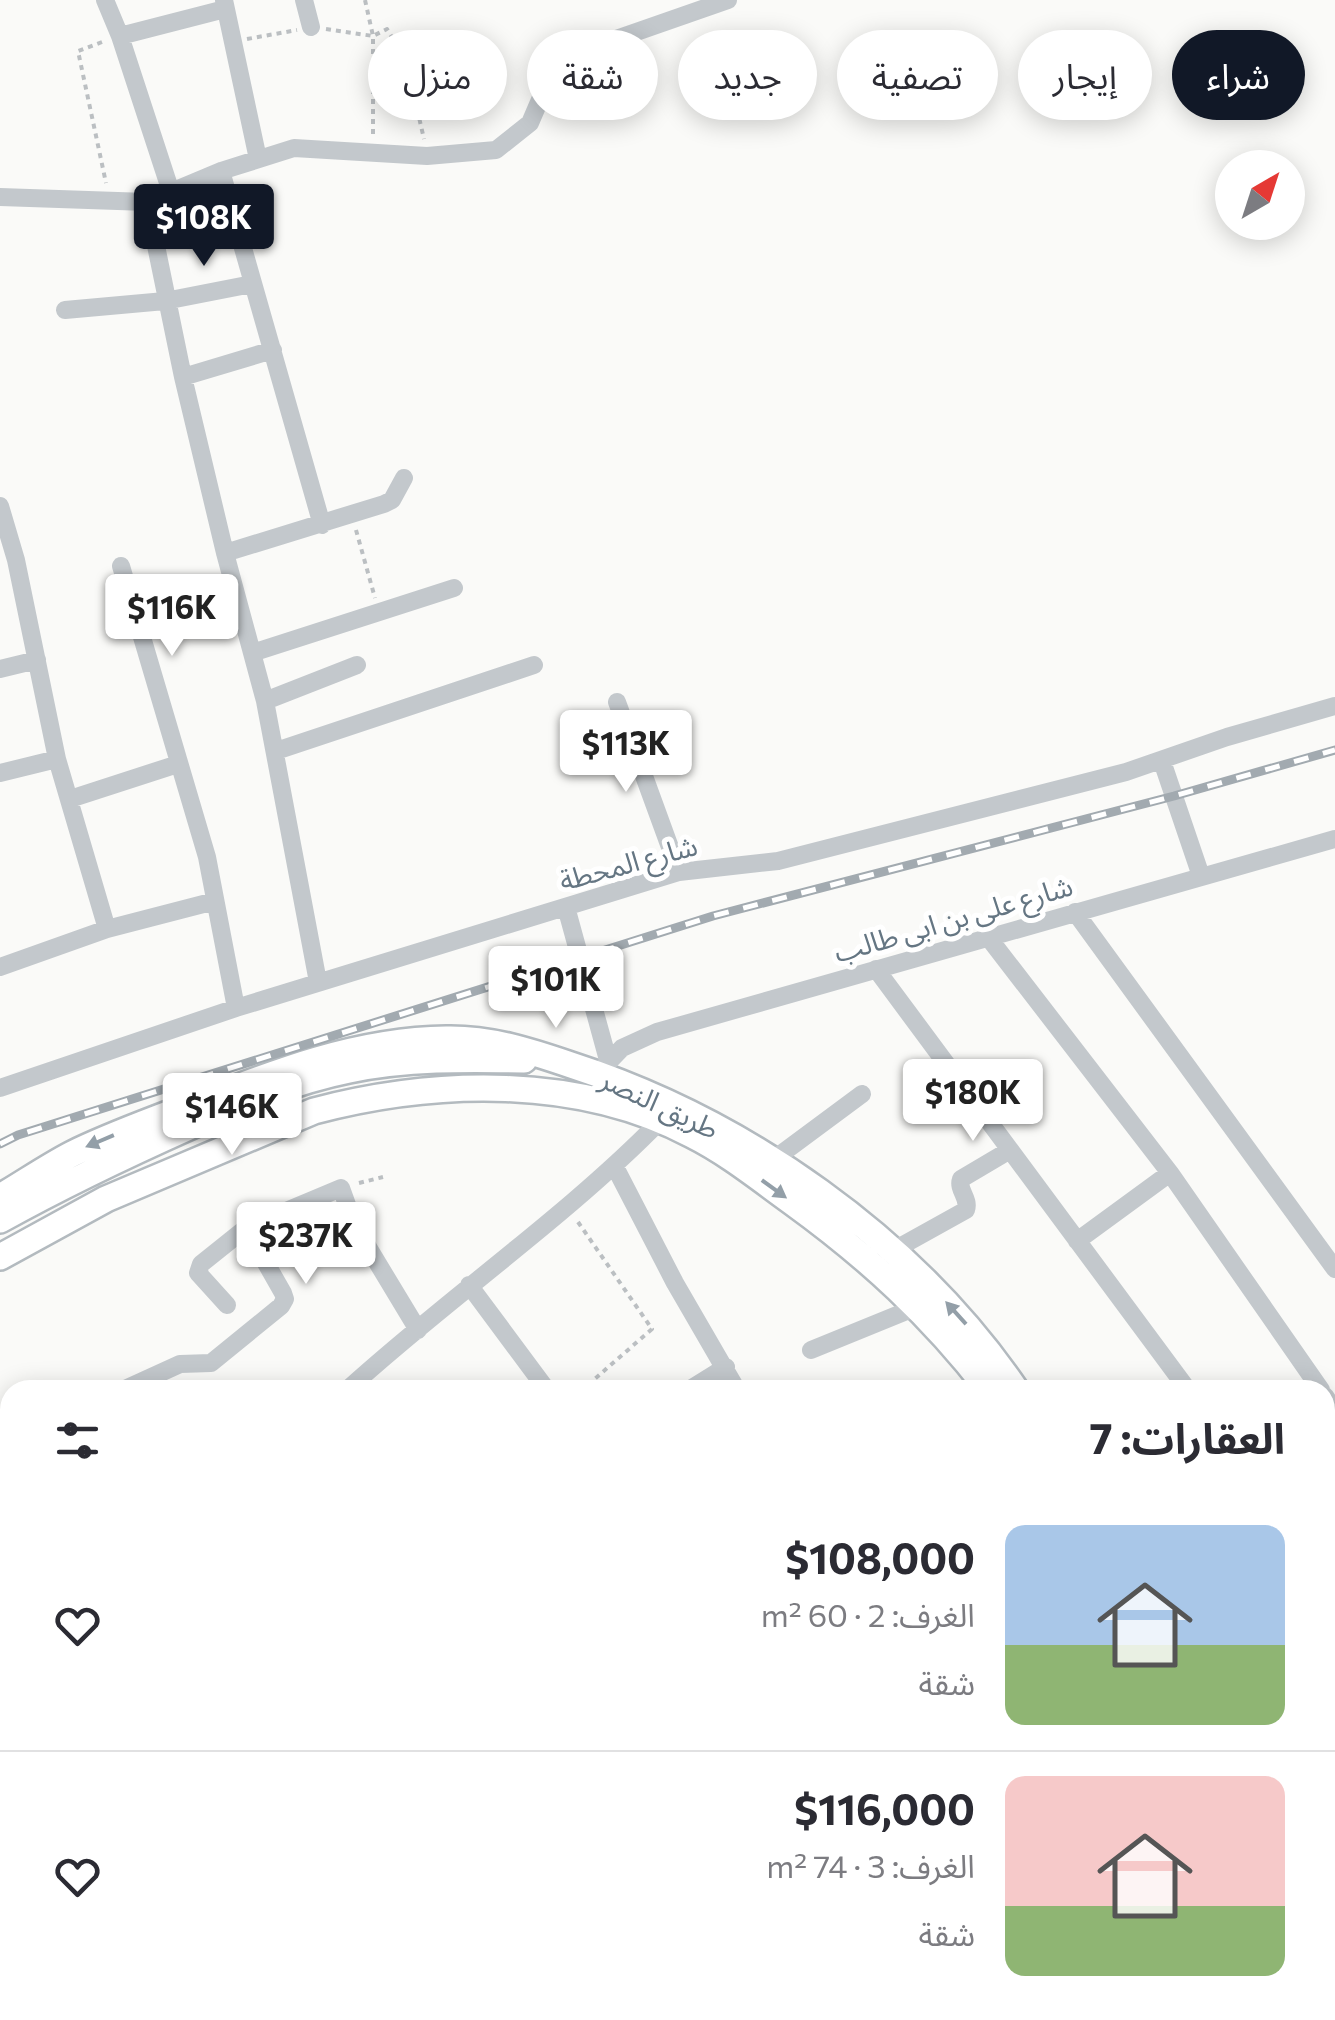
<!DOCTYPE html>
<html lang="ar">
<head>
<meta charset="utf-8">
<style>
	:root { --surface:#fff; --page:#f2f2f3; --text:#2b2b33; --muted:#7c7c81; --line:#e1e1e2; --accent:#111827 }
	body { margin:0; font-family:Commissioner,"Noto Sans Arabic",sans-serif; background:var(--page); color:var(--text); direction:rtl; height:100vh; display:flex; flex-direction:column; font-size:38px; white-space:nowrap }
	* { box-sizing:border-box; margin:0 }
	p { font-size:32px; color:var(--muted) }
	.icon { flex:none; width:55px; height:55px; fill:none; stroke:currentColor; stroke-width:2; stroke-linecap:round; stroke-linejoin:round }
	.map { position:relative; flex:1; overflow:hidden; direction:ltr }
	.side { position:absolute; left:0px; top:1380px; width:1335px; height:640px; display:flex; flex-direction:column; background:var(--surface); border-radius:30px 30px 0 0; box-shadow:0 5px 25px #0003; direction:rtl }
	.side>* { flex:none }
	.top-card { position:absolute; left:30px; top:30px; width:1275px; height:90px; direction:rtl; display:flex; gap:20px }
	.needle { width:65px; rotate:39deg }
	.tools { position:absolute; left:1215px; top:150px; display:grid; gap:20px }
	.tools a { display:grid; place-items:center; width:90px; height:90px; border-radius:50%; background:var(--surface); box-shadow:0 5px 25px #0003; font-size:50px }
	.price { position:absolute; translate:-50% -85px; padding:0 22px; border-radius:10px; background:#fff; color:#222; font-size:32px; line-height:65px; filter:drop-shadow(0 2px 5px #0008) }
	.price::after { content:''; position:absolute; left:50%; top:60px; width:30px; height:22px; margin-left:-15px; background:inherit; clip-path:polygon(0 0,100% 0,50% 100%) }
	.price.current { background:var(--accent); color:#fff }
	ul { padding:0; list-style:none }
	li { display:flex; align-items:center; gap:30px; height:250px; padding:0 50px }
	li+li { border-top:2px solid var(--line) }
	li span { display:grid; place-items:center; flex:none; width:280px; height:200px; border-radius:20px; color:#555 }
	li>.icon { margin-inline-start:auto }
	span .icon { width:120px; height:120px; fill:#fffc; stroke-width:1 }
	li b { font-size:42px }
	h2 { display:flex; justify-content:space-between; align-items:center; height:120px; padding:0 50px; font-size:42px }
	.chip { padding:0 35px; border-radius:45px; background:var(--surface); box-shadow:0 5px 25px #0003; font-size:35px; line-height:90px }
	.chip.current { background:var(--accent); color:#fff }
	.map>svg:first-child { display:block }
	.lines { fill:none; stroke-linecap:round; stroke-linejoin:round }
	.secondary-casing { stroke:#b3babf; stroke-width:30 }
	.path { stroke:#bbbfc2; stroke-width:4; stroke-dasharray:5 5; stroke-linecap:butt }
	.street { stroke:#c3c8cc; stroke-width:18 }
	.secondary { stroke:#fff; stroke-width:25 }
	.rail-casing { stroke:#a2aab0; stroke-width:9 }
	.rail { stroke:#fff; stroke-width:5; stroke-dasharray:15; stroke-linecap:butt }
	.oneway { fill:#939fa8 }
	.labels { text-anchor:middle; dominant-baseline:central; stroke-width:10; stroke-linejoin:round; paint-order:stroke }
	.street-label { font-size:28px; fill:#657683; stroke:#fff }
</style>
</head>
<body>
<div class="map">
<svg width="1335" height="2020" viewBox="0 0 1335 2020">
	<rect width="100%" height="100%" fill="#fafaf8"/>
	<g class="lines">
		<defs>
			<path id="secondary" d="M0,1197C24,1183 47,1167 72,1154C110,1135 151,1121 191,1105C273,1073 356,1040 446,1039C490,1038 530,1051 571,1065C744,1121 913,1239 1016,1390
				M0,1220C63,1185 126,1155 191,1126C243,1103 294,1081 349,1070C407,1058 465,1059 524,1060
				M0,1257L106,1199L314,1111C436,1079 578,1075 692,1135C728,1153 760,1179 792,1202C868,1257 932,1316 989,1390
				M1325,1896L1335,1912
				M1325,1939L1335,1955"/>
		</defs>
		<!-- secondary casing -->
		<use href="#secondary" class="secondary-casing"/>
		<!-- path -->
		<path class="path" d="M365,0L373,36V135
			M326,29L373,36L387,29L406,61L424,139
			M247,39L297,30
			M102,42L78,51L106,183
			M356,530L375,598
			M359,1183L383,1177
			M578,1222L652,1329L582,1390
			M649,2010L655,2020"/>
		<!-- street -->
		<path class="street" d="M105,0L120,36L171,192
			M224,0L258,159
			M304,0L311,27
			M120,36L225,9
			M221,171L322,525
			M0,197L147,202L221,171L294,148L427,156L496,150L530,123L545,88L567,66L599,45L728,0
			M147,202L183,377L225,553L265,701L318,982
			M65,310L165,301L252,284
			M183,377L273,350
			M0,506L16,560L57,759L107,929
			M225,553L384,504L392,500L404,478
			M121,566L207,857L236,1008
			M252,653L454,588
			M0,669L37,660
			M265,701L357,665
			M617,702L679,872
			M276,751L534,665
			M1162,761L1201,876
			M0,773L57,759
			M70,799L178,764
			M566,907L608,1060
			M1075,912L1335,1269
			M988,937L1170,1173L1321,1390
			M0,967L107,929L215,901
			M876,969L1188,1390
			M598,1073L622,1048L657,1032L1335,839
			M0,1088L236,1008L679,872L778,861L1126,772L1227,737L1335,706
			M773,1160L862,1094
			M615,1167L675,1283L737,1390
			M1077,1241L1170,1173
			M894,1250L966,1210C970,1198 957,1190 961,1179L1010,1150
			M469,1285L547,1390
			M227,1305L198,1273L201,1264L246,1228
			M811,1350L919,1306
			M123,1390L180,1364L211,1363L281,1306L285,1299L283,1293L246,1228L341,1188L354,1224L418,1330
			M347,1390C449,1297 564,1219 661,1120
			M689,1390L726,1367
			M1325,1396L1335,1411
			M8,1446L10,1445
			M1325,1588L1335,1576
			M0,1594L10,1589
			M1325,1625L1335,1642
			M0,1694L10,1687
			M1325,1774L1335,1768
			M0,1828L10,1852
			M20,2010V2020
			M157,2010L181,2020
			M506,2010L514,2020
			M771,2010L779,2020
			M918,2010L923,2020
			M1047,2010L1057,2020
			M226,2020L241,2010
			M416,2020L429,2010
			M974,2020L986,2010
			M1252,2020L1262,2010"/>
		<!-- secondary -->
		<use href="#secondary" class="secondary"/>
		<defs>
			<path id="rail" d="M0,1144L18,1135L713,916L1174,796L1335,750"/>
		</defs>
		<!-- rail casing -->
		<use href="#rail" class="rail-casing"/>
		<!-- rail -->
		<use href="#rail" class="rail"/>
	</g>
	<!-- one-way arrows -->
	<defs><path id="oneway-solid" d="M-6-.8H1V-3.2L6.5 0L1 3.2V.8H-6Z" transform="scale(2.5)"/></defs>
	<g class="oneway">
		<use href="#oneway-solid" transform="translate(100 1141) rotate(157)"/>
		<use href="#oneway-solid" transform="translate(774 1189) rotate(36)"/>
		<use href="#oneway-solid" transform="translate(956 1313) rotate(-132)"/>
	</g>
	<g class="labels">
		<!-- street labels -->
		<g class="street-label">
			<text transform="translate(628 862) rotate(-15)">شارع المحطة</text>
			<text transform="translate(953 918) rotate(-16)">شارع على بن ابى طالب</text>
			<text transform="translate(660 1103) rotate(25)">طريق النصر</text>
		</g>
	</g>
</svg>
<div class="tools">
<a><svg class="needle" viewBox="-14 -14 28 28"><path d="M0-13l5 13h-10z" fill="#e53935"/><path d="M0 13l5-13h-10z" fill="#7c7c81"/></svg></a>
</div>
<b class="price current" style="left:204px;top:269px">$108K</b>
<b class="price" style="left:172px;top:659px">$116K</b>
<b class="price" style="left:626px;top:795px">$113K</b>
<b class="price" style="left:556px;top:1031px">$101K</b>
<b class="price" style="left:973px;top:1144px">$180K</b>
<b class="price" style="left:232px;top:1158px">$146K</b>
<b class="price" style="left:306px;top:1287px">$237K</b>
<div class="top-card">
<a class="chip current">شراء</a>
<a class="chip">إيجار</a>
<a class="chip">تصفية</a>
<a class="chip">جديد</a>
<a class="chip">شقة</a>
<a class="chip">منزل</a>
</div>
<section class="side">
<h2>العقارات: 7<svg class="icon" aria-label="filters" viewBox="0 0 24 24"><path d="M4 7h16M4 17h16"/><circle cx="9" cy="7" r="2"/><circle cx="15" cy="17" r="2"/></svg></h2>
<ul>
<li><span style="background:linear-gradient(#a9c7e8 60%,#8fb573 0)"><svg class="icon" aria-label="home" viewBox="0 0 24 24"><path d="M3 11l9-7 9 7M6 9v11h12V9"/></svg></span><div><b>$108,000</b><p>الغرف: 2 · 60 m²</p><p>شقة</p></div><svg class="icon" aria-label="heart" viewBox="0 0 24 24"><path d="M12 20l-8-8c-3-5 5-10 8-4 3-6 11-1 8 4z"/></svg></li>
<li><span style="background:linear-gradient(#f6c9c9 65%,#8fb573 0)"><svg class="icon" aria-label="home" viewBox="0 0 24 24"><path d="M3 11l9-7 9 7M6 9v11h12V9"/></svg></span><div><b>$116,000</b><p>الغرف: 3 · 74 m²</p><p>شقة</p></div><svg class="icon" aria-label="heart" viewBox="0 0 24 24"><path d="M12 20l-8-8c-3-5 5-10 8-4 3-6 11-1 8 4z"/></svg></li>
</ul>
</section>
</div>
</body>
</html>
